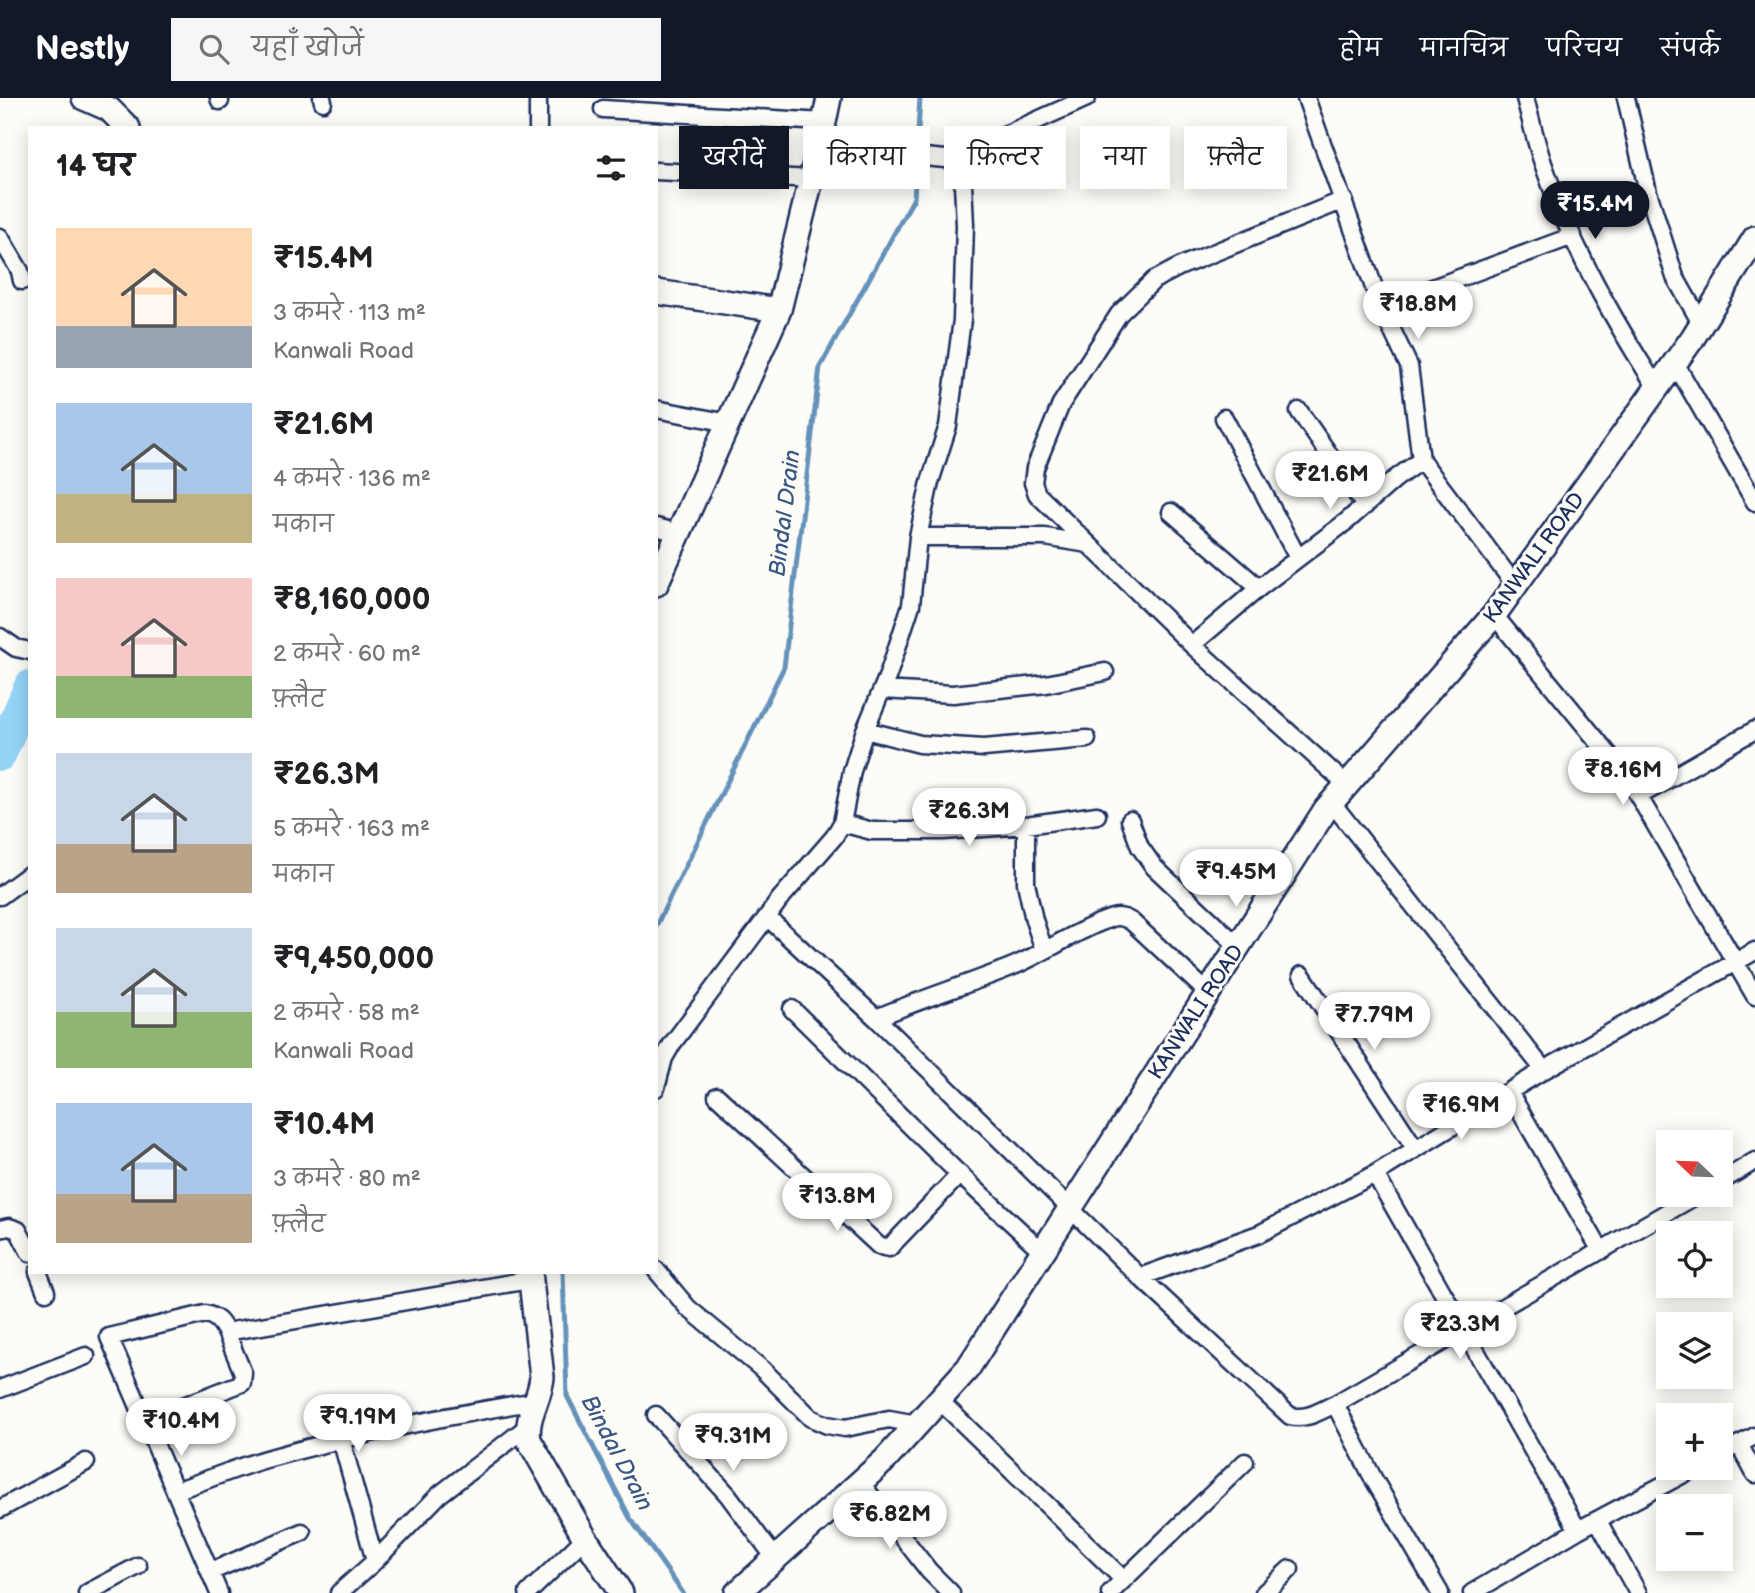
<!DOCTYPE html>
<html lang="hi">
<head>
<meta charset="utf-8">
<style>
	:root { --surface:#fff; --page:#f6f6f6; --text:#202124; --muted:#757577; --accent:#111827 }
	body { margin:0; font-family:"Balsamiq Sans","Playpen Sans Deva",sans-serif; background:var(--page); color:var(--text); height:100vh; display:flex; flex-direction:column; font-size:26px; white-space:nowrap }
	* { box-sizing:border-box; margin:0 }
	p { font-size:23px; color:var(--muted) }
	.icon { flex:none; width:38px; height:38px; fill:none; stroke:currentColor; stroke-width:2; stroke-linecap:round; stroke-linejoin:round }
	.map { position:relative; flex:1; overflow:hidden }
	.details { position:absolute; left:28px; top:28px; width:630px; height:1148px; display:flex; flex-direction:column; background:var(--surface); border-radius:0px; box-shadow:0 4px 18px #0003 }
	.details>* { flex:none }
	.top-card { position:absolute; left:679px; top:28px; width:665px; height:63px; display:flex; gap:14px }
	.needle { width:46px; rotate:293deg }
	.tools { position:absolute; left:1656px; top:1032px; display:grid; gap:14px }
	.tools a { display:grid; place-items:center; width:77px; height:77px; border-radius:0px; background:var(--surface); box-shadow:0 4px 18px #0003; font-size:35px }
	.price { position:absolute; translate:-50% -60px; padding:0 16px; border-radius:24px; background:#fff; color:#222; font-size:23px; line-height:46px; filter:drop-shadow(0 2px 4px #0008) }
	.price::after { content:''; position:absolute; left:50%; top:42px; width:21px; height:16px; margin-left:-10px; background:inherit; clip-path:polygon(0 0,100% 0,50% 100%) }
	.price.selected { background:var(--accent); color:#fff }
	ul { padding:0; list-style:none }
	li { display:flex; align-items:center; gap:21px; height:175px; padding:0 28px }
	li span { display:grid; place-items:center; flex:none; width:196px; height:140px; border-radius:0px; color:#555 }
	li>.icon { margin-inline-start:auto }
	span .icon { width:84px; height:84px; fill:#fffc; stroke-width:1 }
	li b { font-size:30px }
	h2 { display:flex; justify-content:space-between; align-items:center; height:84px; padding:0 28px; font-size:30px }
	.tag { padding:0 24px; border-radius:0px; background:var(--surface); box-shadow:0 4px 18px #0003; font-size:24px; line-height:63px }
	.tag.selected { background:var(--accent); color:#fff }
	header { display:flex; align-items:center; gap:42px; box-sizing:border-box; height:98px; padding:0 35px; background:var(--accent); color:#fff }
	header strong { font-size:33px }
	nav { display:flex; gap:38px; margin-inline-start:auto; font-size:24px }
	.search { width:490px; height:63px; background:var(--page); display:flex; align-items:center; gap:18px; box-sizing:border-box; padding:0 24px; border-radius:0px; color:var(--muted); font-size:26px }
	.map>svg:first-child { display:block }
	.lines { fill:none; stroke-linecap:round; stroke-linejoin:round }
	.stream { stroke:#6592ba; stroke-width:5 }
	.river { stroke:#96d4f7; stroke-width:32 }
	.street-casing { stroke:#1b2f5e; stroke-width:21 }
	.secondary-casing { stroke:#1b2f5e; stroke-width:28 }
	.street { stroke:#fdfcf7; stroke-width:16 }
	.secondary { stroke:#fdfcf7; stroke-width:23 }
	.labels { text-anchor:middle; dominant-baseline:central; stroke-width:6; stroke-linejoin:round; paint-order:stroke }
	.street-label { font-size:21px; fill:#1b2f5e; stroke:#fdfcf7 }
	.water-label { font-size:23px; font-style:italic; fill:#3a5884; stroke:#fdfcf7 }
</style>
</head>
<body>
<header>
<strong>Nestly</strong>
<div class="search"><svg class="icon" aria-label="search" viewBox="0 0 24 24"><circle cx="10" cy="10" r="6"/><path d="M15 15l6 6"/></svg>यहाँ खोजें</div>
<nav><a>होम</a><a>मानचित्र</a><a>परिचय</a><a>संपर्क</a></nav>
</header>
<div class="map">
<svg width="1755" height="1495" viewBox="0 0 1755 1495">
	<rect width="100%" height="100%" fill="#fdfcf7"/>
	<filter id="ink" filterUnits="userSpaceOnUse"><feTurbulence type="fractalNoise" baseFrequency=".0143" numOctaves="2"/><feDisplacementMap in="SourceGraphic" scale="14" xChannelSelector="R" yChannelSelector="G"/><feConvolveMatrix kernelMatrix="1 2 1 2 8 2 1 2 1" color-interpolation-filters="sRGB"/></filter>
	<g filter="url(#ink)">
		<g class="lines">
			<!-- stream -->
			<path class="stream" d="M656,828L784,569L820,269L914,100L920,0
				M563,1174L567,1298L630,1420L683,1495"/>
			<!-- river -->
			<path class="river" d="M0,657L30,588"/>
			<defs>
				<path id="street" d="M219,0L220,3
					M322,0L323,4
					M538,0V30
					M1306,0L1381,209L1409,268L1421,362L1515,487
					M1525,0C1531,22 1536,46 1544,68C1571,147 1612,220 1657,290
					M1626,0L1648,94L1675,179L1701,225
					M603,11L824,24
					M819,49L945,61L953,60L1087,0
					M953,60L963,85L965,127L962,222L948,328L930,384L918,439L911,507L888,577L865,632L852,673L842,725L834,739L780,801L767,819L876,920L1140,1179L1290,1318C1307,1322 1320,1313 1335,1306L1697,1097
					M656,73L812,81
					M1344,102L1181,168L1154,182L1119,216L1061,306L1035,370L1033,385L1037,396L1192,547L1347,687
					M0,139L20,173L22,183
					M1381,209L1573,138
					M1675,265L1755,404
					M656,311L729,325
					M1299,313L1365,408
					M1224,320L1298,460
					M1171,414L1259,490
					M656,429L679,435
					M918,439H1045L1088,446
					M1494,517L1628,680L1755,898
					M0,539L16,550L30,553
					M1192,547L1259,490L1347,423L1395,381L1421,362
					M882,592L953,596L1046,586L1105,574
					M865,632L920,646L984,650L1087,641
					M1639,698L1755,632
					M1332,705L1544,972
					M1130,722L1140,749L1154,769L1238,848
					M842,725L872,733H943L1026,727L1097,717
					M1026,727V785L1034,822L1044,852
					M0,798L30,776
					M1302,877L1415,1050
					M792,911L956,1073L1042,1153
					M876,920C919,902 963,888 1006,871C1043,857 1075,832 1112,820C1120,817 1126,820 1132,824L1208,895
					M656,990L664,960L672,946L767,819
					M1509,994L1601,1153
					M717,998L879,1148L889,1150L960,1076
					M1375,1076L1578,1432
					M1720,1084L1755,1063
					M0,1131L9,1129L18,1132L30,1155
					M656,1172L688,1210L762,1271L811,1320L827,1327L845,1330L889,1321L917,1326
					M38,1174L46,1194
					M1140,1179L1259,1136L1375,1076L1544,972L1755,853
					M0,1291L86,1258
					M939,1302L1123,1481
					M1335,1306L1373,1380L1440,1495
					M656,1317L728,1397L775,1460
					M145,1323L242,1285L243,1275L226,1234
					M341,1341L375,1463
					M1739,1346L1755,1376
					M1720,1356L1755,1338
					M860,1384L929,1473L951,1495
					M175,1393C205,1383 235,1370 266,1361C355,1336 445,1318 536,1303
					M0,1411L86,1364
					M1598,1423L1638,1495
					M210,1474L302,1434
					M87,1495L138,1468
					M219,1495L109,1239L205,1216C216,1218 221,1224 226,1234L529,1182
					M339,1495L375,1463L439,1397L527,1329
					M528,1495L585,1440
					M1110,1495L1245,1364
					M1264,1495L1290,1471
					M1472,1495L1578,1432L1695,1370"/>
				<path id="secondary" d="M84,0L109,11L128,30
					M656,194L779,212
					M656,486L779,212L819,49L829,0
					M530,1174L542,1279C540,1302 525,1319 529,1342L585,1440L621,1495
					M737,1495L885,1362L968,1270L1326,711L1494,517L1692,241L1755,140"/>
			</defs>
			<!-- street casing -->
			<use href="#street" class="street-casing"/>
			<!-- secondary casing -->
			<use href="#secondary" class="secondary-casing"/>
			<!-- street -->
			<use href="#street" class="street"/>
			<!-- secondary -->
			<use href="#secondary" class="secondary"/>
		</g>
	</g>
	<g class="labels">
		<!-- street labels -->
		<g class="street-label">
			<text transform="translate(1534 460) rotate(-54)">KANWALI ROAD</text>
			<text transform="translate(1196 914) rotate(-57)">KANWALI ROAD</text>
		</g>
		<!-- water labels -->
		<g class="water-label">
			<text transform="translate(785 415) rotate(-83)">Bindal Drain</text>
			<text transform="translate(617 1355) rotate(62)">Bindal Drain</text>
		</g>
	</g>
</svg>
<div class="tools">
<a><svg class="needle" viewBox="-14 -14 28 28"><path d="M0-13l5 13h-10z" fill="#e53935"/><path d="M0 13l5-13h-10z" fill="#757577"/></svg></a>
<a><svg class="icon" aria-label="locate" viewBox="0 0 24 24"><circle cx="12" cy="12" r="6"/><path d="M12 2v4M12 18v4M2 12h4M18 12h4"/></svg></a>
<a><svg class="icon" aria-label="layers" viewBox="0 0 24 24"><path d="M12 4l9 5-9 5-9-5zM3 14l9 5 9-5"/></svg></a>
<a>+</a>
<a>−</a>
</div>
<b class="price selected" style="left:1595px;top:143px">₹15.4M</b>
<b class="price" style="left:1418px;top:243px">₹18.8M</b>
<b class="price" style="left:1330px;top:413px">₹21.6M</b>
<b class="price" style="left:1623px;top:709px">₹8.16M</b>
<b class="price" style="left:969px;top:750px">₹26.3M</b>
<b class="price" style="left:1236px;top:811px">₹9.45M</b>
<b class="price" style="left:1374px;top:954px">₹7.79M</b>
<b class="price" style="left:1461px;top:1044px">₹16.9M</b>
<b class="price" style="left:837px;top:1135px">₹13.8M</b>
<b class="price" style="left:1460px;top:1263px">₹23.3M</b>
<b class="price" style="left:358px;top:1356px">₹9.19M</b>
<b class="price" style="left:181px;top:1360px">₹10.4M</b>
<b class="price" style="left:733px;top:1375px">₹9.31M</b>
<b class="price" style="left:890px;top:1453px">₹6.82M</b>
<div class="top-card">
<a class="tag selected">खरीदें</a>
<a class="tag">किराया</a>
<a class="tag">फ़िल्टर</a>
<a class="tag">नया</a>
<a class="tag">फ़्लैट</a>
</div>
<section class="details">
<h2>14 घर<svg class="icon" aria-label="filters" viewBox="0 0 24 24"><path d="M4 7h16M4 17h16"/><circle cx="9" cy="7" r="2"/><circle cx="15" cy="17" r="2"/></svg></h2>
<ul>
<li><span style="background:linear-gradient(#ffd9b3 70%,#9aa5b1 0)"><svg class="icon" aria-label="home" viewBox="0 0 24 24"><path d="M3 11l9-7 9 7M6 9v11h12V9"/></svg></span><div><b>₹15.4M</b><p>3 कमरे · 113 m²</p><p>Kanwali Road</p></div></li>
<li><span style="background:linear-gradient(#a9c7e8 65%,#c2b280 0)"><svg class="icon" aria-label="home" viewBox="0 0 24 24"><path d="M3 11l9-7 9 7M6 9v11h12V9"/></svg></span><div><b>₹21.6M</b><p>4 कमरे · 136 m²</p><p>मकान</p></div></li>
<li><span style="background:linear-gradient(#f6c9c9 70%,#8fb573 0)"><svg class="icon" aria-label="home" viewBox="0 0 24 24"><path d="M3 11l9-7 9 7M6 9v11h12V9"/></svg></span><div><b>₹8,160,000</b><p>2 कमरे · 60 m²</p><p>फ़्लैट</p></div></li>
<li><span style="background:linear-gradient(#c9d6e8 65%,#b9a48a 0)"><svg class="icon" aria-label="home" viewBox="0 0 24 24"><path d="M3 11l9-7 9 7M6 9v11h12V9"/></svg></span><div><b>₹26.3M</b><p>5 कमरे · 163 m²</p><p>मकान</p></div></li>
<li><span style="background:linear-gradient(#c9d6e8 60%,#8fb573 0)"><svg class="icon" aria-label="home" viewBox="0 0 24 24"><path d="M3 11l9-7 9 7M6 9v11h12V9"/></svg></span><div><b>₹9,450,000</b><p>2 कमरे · 58 m²</p><p>Kanwali Road</p></div></li>
<li><span style="background:linear-gradient(#a9c7e8 65%,#b9a48a 0)"><svg class="icon" aria-label="home" viewBox="0 0 24 24"><path d="M3 11l9-7 9 7M6 9v11h12V9"/></svg></span><div><b>₹10.4M</b><p>3 कमरे · 80 m²</p><p>फ़्लैट</p></div></li>
</ul>
</section>
</div>
</body>
</html>
